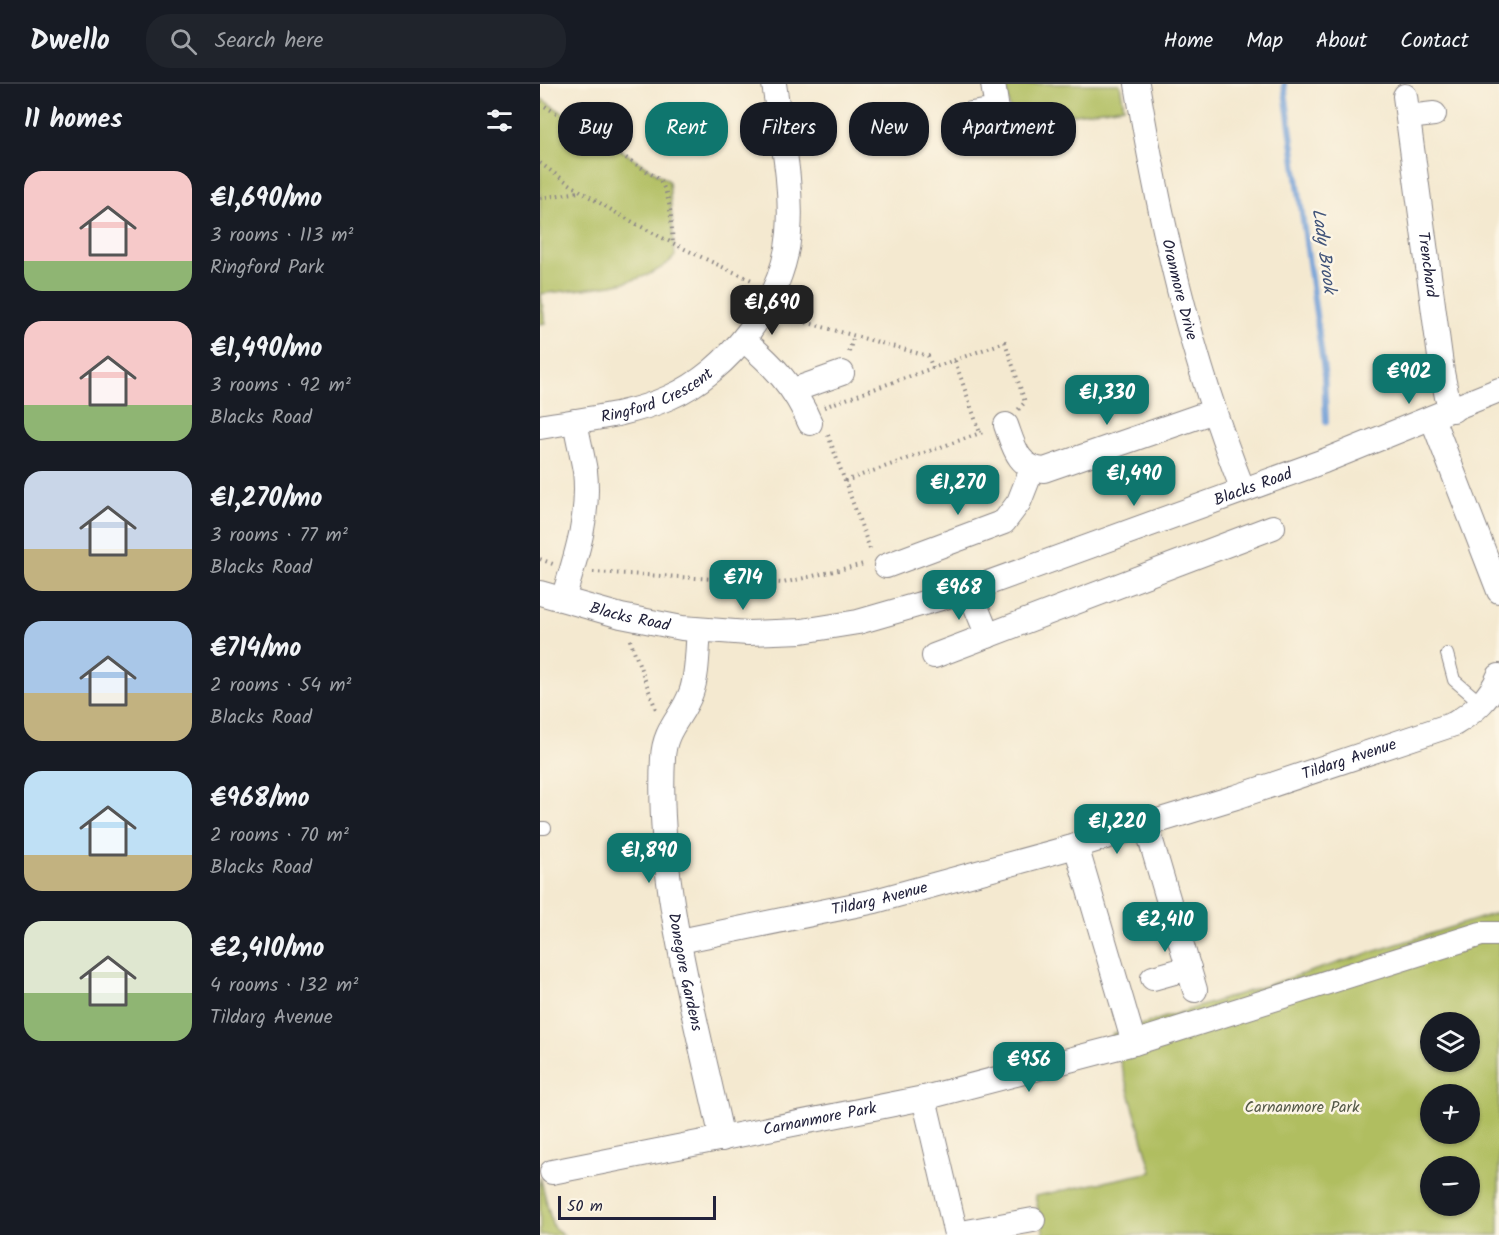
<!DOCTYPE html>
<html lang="en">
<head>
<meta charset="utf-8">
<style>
	:root { --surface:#171b24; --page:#20242c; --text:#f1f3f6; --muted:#9ea1a6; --line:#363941; --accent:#0f766e }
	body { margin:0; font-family:Kalam,sans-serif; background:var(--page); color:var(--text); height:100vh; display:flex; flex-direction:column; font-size:22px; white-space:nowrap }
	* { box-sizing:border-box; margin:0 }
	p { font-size:20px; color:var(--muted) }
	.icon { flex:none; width:33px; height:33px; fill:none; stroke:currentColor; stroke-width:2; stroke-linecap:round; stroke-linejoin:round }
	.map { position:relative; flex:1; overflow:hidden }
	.side { display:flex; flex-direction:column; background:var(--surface); width:540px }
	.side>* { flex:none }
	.top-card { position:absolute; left:18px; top:18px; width:570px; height:54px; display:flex; gap:12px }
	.fabs { position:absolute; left:880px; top:928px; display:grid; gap:12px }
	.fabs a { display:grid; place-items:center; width:60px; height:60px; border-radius:50%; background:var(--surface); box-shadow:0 2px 4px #0004; font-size:30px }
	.scale { position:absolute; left:18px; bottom:15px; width:158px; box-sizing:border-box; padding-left:6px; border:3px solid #22223b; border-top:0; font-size:16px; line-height:21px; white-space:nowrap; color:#22223b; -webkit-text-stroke:4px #fcf5e5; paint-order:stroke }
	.price { position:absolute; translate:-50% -51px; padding:0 14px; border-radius:12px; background:var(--accent); color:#fff; font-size:20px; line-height:39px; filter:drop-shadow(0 2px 3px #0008) }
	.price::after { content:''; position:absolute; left:50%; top:36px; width:18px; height:14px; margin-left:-9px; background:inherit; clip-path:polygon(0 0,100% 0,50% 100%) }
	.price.selected { background:#222; color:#fff }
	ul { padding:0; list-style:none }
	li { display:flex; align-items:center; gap:18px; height:150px; padding:0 24px }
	li span { display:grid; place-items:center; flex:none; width:168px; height:120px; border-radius:18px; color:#555 }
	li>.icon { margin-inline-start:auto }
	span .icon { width:72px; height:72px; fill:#fffc; stroke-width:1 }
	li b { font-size:26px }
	h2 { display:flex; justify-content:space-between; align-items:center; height:72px; padding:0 24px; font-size:26px }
	.chip { padding:0 21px; border-radius:24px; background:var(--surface); box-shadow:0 2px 4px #0004; font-size:21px; line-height:54px }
	.chip.selected { background:var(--accent); color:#fff }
	header { display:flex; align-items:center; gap:36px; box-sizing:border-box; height:84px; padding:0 30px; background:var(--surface); border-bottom:2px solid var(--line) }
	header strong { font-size:28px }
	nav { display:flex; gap:33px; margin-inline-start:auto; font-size:21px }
	.search { width:420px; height:54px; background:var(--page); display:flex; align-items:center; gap:15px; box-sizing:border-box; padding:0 21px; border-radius:24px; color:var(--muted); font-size:22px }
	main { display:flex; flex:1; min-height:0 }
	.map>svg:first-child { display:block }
	.green { fill:#b0be60; stroke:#69704e; stroke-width:1.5; fill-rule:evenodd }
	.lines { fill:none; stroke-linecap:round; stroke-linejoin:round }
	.stream { stroke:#6d9cd6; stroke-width:6 }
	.lane-casing { stroke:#8b8686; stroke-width:14 }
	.street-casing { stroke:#8b8686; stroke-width:26 }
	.path { stroke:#8b8686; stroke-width:4; stroke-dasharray:1.5 4.5; stroke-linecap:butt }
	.lane { stroke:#fff; stroke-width:12 }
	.street { stroke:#fff; stroke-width:24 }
	.labels { text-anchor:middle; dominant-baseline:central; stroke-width:5; stroke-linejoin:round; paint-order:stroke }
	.street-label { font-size:16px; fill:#22223b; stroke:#fcf5e5 }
	.park-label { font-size:16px; fill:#545948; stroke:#fcf5e5 }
	.water-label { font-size:18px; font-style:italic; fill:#405379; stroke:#fcf5e5 }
</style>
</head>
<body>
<header>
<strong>Dwello</strong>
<div class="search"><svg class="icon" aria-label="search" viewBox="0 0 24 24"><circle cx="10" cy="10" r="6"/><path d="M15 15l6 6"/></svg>Search here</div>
<nav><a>Home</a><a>Map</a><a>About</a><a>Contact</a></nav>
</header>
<main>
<section class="side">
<h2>11 homes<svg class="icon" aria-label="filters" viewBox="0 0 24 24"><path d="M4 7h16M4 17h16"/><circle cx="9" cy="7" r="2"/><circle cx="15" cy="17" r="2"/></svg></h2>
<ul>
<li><span style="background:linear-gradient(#f6c9c9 75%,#8fb573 0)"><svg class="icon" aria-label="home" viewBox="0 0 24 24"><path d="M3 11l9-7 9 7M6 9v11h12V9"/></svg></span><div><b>€1,690/mo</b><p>3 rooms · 113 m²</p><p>Ringford Park</p></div></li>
<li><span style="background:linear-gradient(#f6c9c9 70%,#8fb573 0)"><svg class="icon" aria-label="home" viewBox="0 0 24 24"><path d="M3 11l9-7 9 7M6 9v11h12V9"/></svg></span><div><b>€1,490/mo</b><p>3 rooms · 92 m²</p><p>Blacks Road</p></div></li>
<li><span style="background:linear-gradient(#c9d6e8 65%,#c2b280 0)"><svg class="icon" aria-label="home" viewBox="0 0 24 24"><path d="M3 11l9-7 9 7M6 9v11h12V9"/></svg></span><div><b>€1,270/mo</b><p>3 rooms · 77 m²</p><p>Blacks Road</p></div></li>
<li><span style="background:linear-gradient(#a9c7e8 60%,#c2b280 0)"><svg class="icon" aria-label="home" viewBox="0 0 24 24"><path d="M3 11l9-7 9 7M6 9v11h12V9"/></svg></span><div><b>€714/mo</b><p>2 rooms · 54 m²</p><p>Blacks Road</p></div></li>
<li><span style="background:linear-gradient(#bfe0f5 70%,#c2b280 0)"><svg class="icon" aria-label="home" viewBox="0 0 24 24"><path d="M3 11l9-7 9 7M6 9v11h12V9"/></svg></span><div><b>€968/mo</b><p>2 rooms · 70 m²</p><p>Blacks Road</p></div></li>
<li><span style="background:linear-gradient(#dfe7d0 60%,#8fb573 0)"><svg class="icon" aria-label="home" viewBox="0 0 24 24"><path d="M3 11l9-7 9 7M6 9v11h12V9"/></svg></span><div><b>€2,410/mo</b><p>4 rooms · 132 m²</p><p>Tildarg Avenue</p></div></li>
</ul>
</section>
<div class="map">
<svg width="959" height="1151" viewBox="0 0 959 1151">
	<rect width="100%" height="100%" fill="#fcf5e5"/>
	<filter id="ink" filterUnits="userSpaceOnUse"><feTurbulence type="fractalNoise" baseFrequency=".0167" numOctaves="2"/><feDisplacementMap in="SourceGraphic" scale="12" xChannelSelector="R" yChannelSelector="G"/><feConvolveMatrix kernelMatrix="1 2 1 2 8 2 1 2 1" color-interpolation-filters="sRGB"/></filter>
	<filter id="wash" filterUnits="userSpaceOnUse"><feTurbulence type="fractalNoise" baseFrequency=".008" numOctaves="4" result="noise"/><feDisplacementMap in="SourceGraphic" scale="24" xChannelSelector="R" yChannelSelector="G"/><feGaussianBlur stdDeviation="1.35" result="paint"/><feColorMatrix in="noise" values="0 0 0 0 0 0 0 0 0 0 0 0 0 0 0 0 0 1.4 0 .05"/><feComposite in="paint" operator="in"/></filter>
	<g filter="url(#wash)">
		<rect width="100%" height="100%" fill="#f4e9d0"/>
		<!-- green -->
		<path class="green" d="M466,0H580L584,23L472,39Z
			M0,14L129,97L135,172C108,204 41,204 1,210L5,239L0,240Z
			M959,828V1151H504L495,1112L612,1088L572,950ZM891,939H930V978H891ZM891,1011H930V1050H891ZM891,1083H930V1122H891Z
			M0,1092L13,1143L24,1151H0Z"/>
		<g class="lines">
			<!-- stream -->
			<path class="stream" d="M744,0L784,287L786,338"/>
		</g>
	</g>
	<g filter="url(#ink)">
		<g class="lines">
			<defs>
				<path id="lane" d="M907,570L914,596L941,619
					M0,744H5"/>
				<g id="street">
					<path id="s1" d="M597,0C621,142 650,272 703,406"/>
					<path id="s2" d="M865,12L902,288L907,313L913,326"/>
					<path d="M431,30L457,26L453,0"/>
					<path d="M868,33L894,30"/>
					<path d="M204,256C233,281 255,303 270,339"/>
					<path d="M254,306L302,289"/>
					<path d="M892,334L959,507"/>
					<path d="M466,341C474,363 478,384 504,386L674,327"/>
					<path id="s3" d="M0,343C43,335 88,332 128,314C189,288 244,216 249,149C253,99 241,49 234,0"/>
					<path d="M346,482L464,438L479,418L492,385"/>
					<path d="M429,506L448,552"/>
					<path id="s4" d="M0,509L81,532L142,544L208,549L262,547L318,538L429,506L784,377L959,306"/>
					<path d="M23,515C36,473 50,431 45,387C42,370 38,354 35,337"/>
					<path id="s5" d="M159,546C157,566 158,590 151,609C142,634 124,645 123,674C116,798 156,934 182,1055"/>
					<path d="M394,572L733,443"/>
					<path d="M606,740L655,906"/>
					<path d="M536,762L594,959"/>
					<path id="s6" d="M140,857L335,817L536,762L696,713L914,640C934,628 950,614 959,592"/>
					<path d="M613,894L649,884"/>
					<path d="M384,1014L416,1150L493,1136"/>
					<path id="s7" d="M12,1088L384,1014L594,959L941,850H959"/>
				</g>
			</defs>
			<!-- lane casing -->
			<use href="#lane" class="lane-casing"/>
			<!-- street casing -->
			<use href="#street" class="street-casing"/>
			<!-- path -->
			<path class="path" d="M0,19L119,95C132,114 131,138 133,160
				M0,79C66,128 139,164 214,197
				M0,114L39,108
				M243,232L388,272L393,285
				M309,268L314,251
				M415,277L440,349
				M284,323L465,258L485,318L478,326
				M288,351L331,468
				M305,397L446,347
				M0,475L13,480
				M53,488L243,499L324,480
				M90,556L117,628"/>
			<!-- lane -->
			<use href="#lane" class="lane"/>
			<!-- street -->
			<use href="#street" class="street"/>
		</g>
	</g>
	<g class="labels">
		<!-- street labels -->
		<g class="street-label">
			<text stroke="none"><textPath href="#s2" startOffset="170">Trenchard</textPath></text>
			<text stroke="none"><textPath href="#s1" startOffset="210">Oranmore Drive</textPath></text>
			<text stroke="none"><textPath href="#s3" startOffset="122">Ringford Crescent</textPath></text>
			<text stroke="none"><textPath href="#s4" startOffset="741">Blacks Road</textPath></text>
			<text stroke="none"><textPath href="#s4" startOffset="93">Blacks Road</textPath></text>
			<text stroke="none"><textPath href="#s6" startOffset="694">Tildarg Avenue</textPath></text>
			<text stroke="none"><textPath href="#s6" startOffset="204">Tildarg Avenue</textPath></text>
			<text stroke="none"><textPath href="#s5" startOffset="351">Donegore Gardens</textPath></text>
			<text stroke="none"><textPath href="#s7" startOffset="273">Carnanmore Park</textPath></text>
		</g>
		<!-- park labels -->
		<g class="park-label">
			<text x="762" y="1023">Carnanmore Park</text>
		</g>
		<!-- water labels -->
		<g class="water-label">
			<text transform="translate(783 167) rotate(82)">Lady Brook</text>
		</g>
	</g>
</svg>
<div class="fabs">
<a><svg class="icon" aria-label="layers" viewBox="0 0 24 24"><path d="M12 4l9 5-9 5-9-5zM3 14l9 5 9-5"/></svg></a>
<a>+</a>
<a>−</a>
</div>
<div class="scale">50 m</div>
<b class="price selected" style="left:232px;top:252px">€1,690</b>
<b class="price" style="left:869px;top:321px">€902</b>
<b class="price" style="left:567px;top:342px">€1,330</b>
<b class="price" style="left:594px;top:423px">€1,490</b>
<b class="price" style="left:418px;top:432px">€1,270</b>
<b class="price" style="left:203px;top:527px">€714</b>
<b class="price" style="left:419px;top:537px">€968</b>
<b class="price" style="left:577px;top:771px">€1,220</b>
<b class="price" style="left:109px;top:800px">€1,890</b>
<b class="price" style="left:625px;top:869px">€2,410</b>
<b class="price" style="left:489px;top:1009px">€956</b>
<div class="top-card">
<a class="chip">Buy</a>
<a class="chip selected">Rent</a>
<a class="chip">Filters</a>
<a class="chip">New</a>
<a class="chip">Apartment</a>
</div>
</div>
</main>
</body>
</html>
